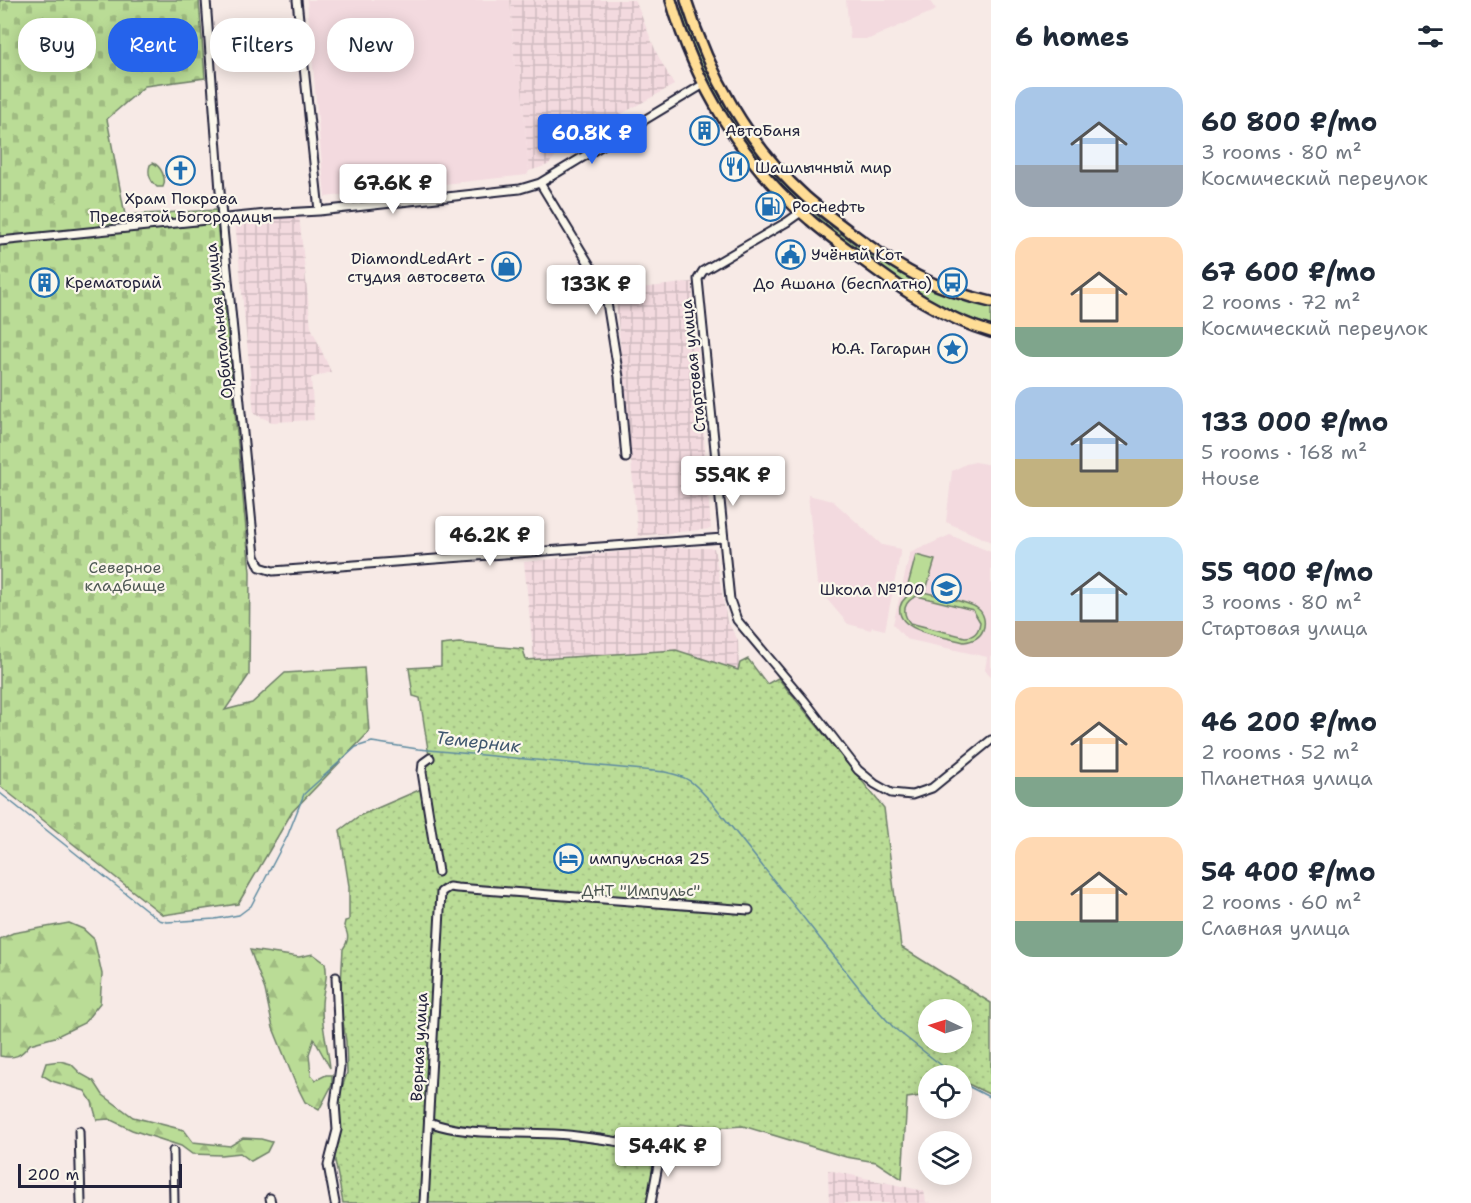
<!DOCTYPE html>
<html lang="en">
<head>
<meta charset="utf-8">
<style>
	:root { --surface:#fff; --page:#f6f6f7; --text:#1f2937; --muted:#747a83; --accent:#2563eb }
	body { margin:0; font-family:"Shantell Sans",sans-serif; background:var(--page); color:var(--text); height:100vh; display:flex; flex-direction:column; font-size:22px; white-space:nowrap }
	* { box-sizing:border-box; margin:0 }
	p { font-size:20px; color:var(--muted) }
	.icon { flex:none; width:33px; height:33px; fill:none; stroke:currentColor; stroke-width:2; stroke-linecap:round; stroke-linejoin:round }
	.map { position:relative; flex:1; overflow:hidden }
	.side { display:flex; flex-direction:column; background:var(--surface); width:480px }
	.side>* { flex:none }
	.guide { position:absolute; left:18px; top:18px; width:570px; height:54px; display:flex; gap:12px }
	.needle { width:39px; rotate:274deg }
	.tools { position:absolute; left:918px; top:999px; display:grid; gap:12px }
	.tools a { display:grid; place-items:center; width:54px; height:54px; border-radius:50%; background:var(--surface); box-shadow:0 3px 15px #0003; font-size:30px }
	.scale { position:absolute; left:18px; bottom:15px; width:164px; box-sizing:border-box; padding-left:6px; border:3px solid #22223b; border-top:0; font-size:16px; line-height:21px; white-space:nowrap; color:#22223b; -webkit-text-stroke:4px #fbf7ec; paint-order:stroke }
	.price { position:absolute; translate:-50% -51px; padding:0 14px; border-radius:6px; background:#fff; color:#222; font-size:20px; line-height:39px; filter:drop-shadow(0 2px 3px #0008) }
	.price::after { content:''; position:absolute; left:50%; top:36px; width:18px; height:14px; margin-left:-9px; background:inherit; clip-path:polygon(0 0,100% 0,50% 100%) }
	.price.current { background:var(--accent); color:#fff }
	ul { padding:0; list-style:none }
	li { display:flex; align-items:center; gap:18px; height:150px; padding:0 24px }
	li span { display:grid; place-items:center; flex:none; width:168px; height:120px; border-radius:18px; color:#555 }
	li>.icon { margin-inline-start:auto }
	span .icon { width:72px; height:72px; fill:#fffc; stroke-width:1 }
	li b { font-size:26px }
	h2 { display:flex; justify-content:space-between; align-items:center; height:72px; padding:0 24px; font-size:26px }
	.chip { padding:0 21px; border-radius:24px; background:var(--surface); box-shadow:0 3px 15px #0003; font-size:21px; line-height:54px }
	.chip.current { background:var(--accent); color:#fff }
	main { display:flex; flex:1; min-height:0 }
	.map>svg:first-child { display:block }
	.built { fill:#f3dadf }
	.industrial { fill:url(#industrial-grid) }
	.grass { fill:#badc96; stroke:#6e7f68; stroke-width:1.5; fill-rule:evenodd }
	.forest { fill:url(#forest-firs); stroke:#6e7f68; stroke-width:1.5 }
	.cemetery { fill:url(#cemetery-stones); stroke:#6e7f68; stroke-width:1.5 }
	.garden { fill:url(#garden-dots); stroke:#6e7f68; stroke-width:1.5; fill-rule:evenodd }
	.lines { fill:none; stroke-linecap:round; stroke-linejoin:round }
	.stream { stroke:#5d8aa0; stroke-width:1.5 }
	.minor-casing { stroke:#22223b; stroke-width:11 }
	.major-casing { stroke:#22223b; stroke-width:14 }
	.minor { stroke:#fbf7ec; stroke-width:7 }
	.major { stroke:#ffdd96; stroke-width:9 }
	.labels { text-anchor:middle; dominant-baseline:central; stroke-width:4.5; stroke-linejoin:round; paint-order:stroke }
	.poi-label { font-size:16px; fill:#22223b; stroke:#fbf7ec; text-anchor:start }
	.street-label { font-size:16px; fill:#22223b; stroke:#fbf7ec }
	.park-label { font-size:16px; fill:#505a56; stroke:#fbf7ec }
	.water-label { font-size:18px; font-style:italic; fill:#3f566e; stroke:#fbf7ec }
</style>
</head>
<body>
<main>
<div class="map">
<svg width="991" height="1203" viewBox="0 0 991 1203">
	<defs>
		<pattern id="industrial-grid" width="8" height="8" patternUnits="userSpaceOnUse" patternTransform="scale(1.5)"><rect width="8" height="8" fill="#f3dadf"/><path d="M0 4h8M4 0v8" fill="none" stroke="#d0bbc0"/></pattern>
		<pattern id="forest-firs" width="22" height="20" patternUnits="userSpaceOnUse" patternTransform="scale(1.5)"><rect width="22" height="20" fill="#badc96"/><path d="M5 1l3.5 6h-7zM16 11l3.5 6h-7z" fill="#a0bc82"/></pattern>
		<pattern id="cemetery-stones" width="16" height="16" patternUnits="userSpaceOnUse" patternTransform="scale(1.5)"><rect width="16" height="16" fill="#badc96"/><path d="M2 7V4a2 2 0 0 1 4 0v3zM10 15v-3a2 2 0 0 1 4 0v3z" fill="#a0bc82"/></pattern>
		<pattern id="garden-dots" width="8" height="8" patternUnits="userSpaceOnUse" patternTransform="scale(1.5)"><rect width="8" height="8" fill="#badc96"/><path d="M2 2h.1M6 6h.1" fill="none" stroke="#a0bc82" stroke-width="1.8" stroke-linecap="round"/></pattern>
	</defs>
	<rect width="100%" height="100%" fill="#f7eae6"/>
	<filter id="ink" filterUnits="userSpaceOnUse"><feTurbulence type="fractalNoise" baseFrequency=".0167" numOctaves="2"/><feDisplacementMap in="SourceGraphic" scale="12" xChannelSelector="R" yChannelSelector="G"/><feConvolveMatrix kernelMatrix="1 2 1 2 8 2 1 2 1" color-interpolation-filters="sRGB"/></filter>
	<g filter="url(#ink)">
		<!-- built -->
		<path class="built" d="M307,0H510L515,65H520L529,171L527,175L325,197Z
			M846,0H929L936,10L869,39H850Z
			M975,462L991,465V542L946,522L952,471L966,464Z
			M808,495L833,501L882,545L901,549L885,630L872,627L871,630L848,624L825,597V593L817,583Z
			M950,535L991,552V676L985,670L987,657L906,639L893,624L910,553Z"/>
		<!-- industrial -->
		<path class="industrial" d="M510,0H635L657,54L674,85L565,145L548,165L529,171L520,66H515Z
			M299,215L311,327L331,372L311,378L314,420L272,422L254,414L235,221Z
			M692,282L711,529L638,536L615,291Z
			M658,548H714L727,621L738,640L739,670L676,650L534,660L524,562Z
			M828,1170L924,1191L926,1202L931,1203H829Z"/>
		<!-- grass -->
		<path class="grass" d="M683,8C708,87 752,160 815,214C834,229 854,243 874,258L871,260C852,245 831,232 812,216C749,162 705,88 680,9Z
			M153,163C161,166 167,179 163,187H157C151,182 147,174 150,165Z
			M883,263L926,286L991,308V326C949,313 914,291 879,266Z
			M916,555L935,560L926,590L908,585Z
			M917,591C928,593 969,602 977,608C984,613 986,622 983,630C980,638 973,641 964,642C947,637 895,632 900,607C902,598 909,594 917,591ZM917,596L973,610L980,622C979,631 974,637 965,637L910,623C901,612 904,601 917,596Z"/>
		<!-- forest -->
		<path class="forest" d="M69,923L83,929L94,939L102,974L100,1003L84,1023L55,1037L30,1044C21,1056 15,1059 0,1056V939L13,933Z
			M250,950L299,957L313,954L325,963C329,980 322,989 322,1005C321,1027 328,1046 330,1068L314,1039L309,1054L311,1075L316,1080L326,1075H332V1085L319,1110L305,1102L294,1080L273,1028L265,990Z
			M60,1061L71,1064L81,1074L94,1081L103,1095L133,1117L184,1130L193,1142L230,1146L243,1138L261,1139L272,1142L267,1152L251,1161L240,1153L221,1155L192,1154L181,1146L132,1130L109,1119L97,1120L92,1102L85,1091L52,1081L42,1075L46,1063Z"/>
		<!-- cemetery -->
		<path class="cemetery" d="M0,0H199L205,78L145,86L107,119L125,215L216,210L250,572L249,675L225,710L252,703L285,673L364,668L369,732L292,812L238,904L163,915L0,786Z"/>
		<!-- garden -->
		<path class="garden" d="M459,643L523,649L526,660L676,650L738,670L740,663L748,659L767,684L778,678L884,808L901,947L991,1003V1095L962,1081V1076H928V1095L907,1098L902,1179L876,1162L846,1157L743,1126L711,1128L681,1124L665,1138L655,1203H343L334,1155L340,1137L339,1097L347,1073L346,1041L340,1002L343,949C349,940 349,935 344,926L345,921L349,920V886L340,830L359,816L426,787L424,763L429,756L420,698L413,696L409,668L441,666V645ZM928,1010H962V1042H928Z"/>
		<g class="lines">
			<!-- stream -->
			<path class="stream" d="M0,793L159,920L167,922L215,919L239,915L251,906L287,837L304,794L356,747L372,742L418,749L665,772C692,777 696,786 714,805L872,1004L894,1028L955,1076
				M962,1083L991,1098"/>
			<defs>
				<path id="minor" d="M206,0L222,218L255,556L260,567L273,571L723,538
					M297,0L319,211
					M540,183L605,290L619,377L626,458
					M801,212L787,222L703,271L698,279L730,600L737,620L804,700L858,770L875,784L891,793L912,795L932,788L991,740
					M0,241L266,214L319,211L520,189L540,183L704,84
					M430,758L423,763L422,772L438,872
					M429,1122C469,1137 513,1131 554,1134C590,1136 625,1143 661,1149L651,1203
					M79,1131L81,1203
					M173,1151L174,1203
					M270,1198L271,1203
					M335,1203L328,1165L337,1130L335,1103L340,1067L336,977
					M424,1203L441,892L449,887L457,888L749,910"/>
				<path id="major" d="M671,0C695,84 743,164 810,220C827,235 846,248 864,261C904,291 943,318 991,332
					M686,0C709,74 748,145 806,197C821,210 837,222 853,234C900,269 933,289 991,302"/>
			</defs>
			<!-- minor casing -->
			<use href="#minor" class="minor-casing"/>
			<!-- major casing -->
			<use href="#major" class="major-casing"/>
			<!-- minor -->
			<use href="#minor" class="minor"/>
			<!-- major -->
			<use href="#major" class="major"/>
		</g>
	</g>
	<!-- icons -->
	<defs>
		<symbol id="building-ring" viewBox="-11 -11 22 22"><circle r="9.5" fill="#fbf7ec" stroke="#1f6fb2" stroke-width="1.5"/><path d="M-4-6H4V6H1V3H-1V6H-4ZM-2.5-4.3h1.7v1.8h-1.7ZM.8-4.3h1.7v1.8H.8ZM-2.5-1h1.7V.8h-1.7ZM.8-1h1.7V.8H.8Z" fill="#1f6fb2"/></symbol>
		<symbol id="restaurant-ring" viewBox="-11 -11 22 22"><circle r="9.5" fill="#fbf7ec" stroke="#1f6fb2" stroke-width="1.5"/><path d="M-5-6h1v4h1v-4h1v4h1v-4h1v5L-1.5 .5V6h-2V.5L-5-1ZM5-6V6H3V1.5H1.5Q1.5-4 5-6Z" fill="#1f6fb2"/></symbol>
		<symbol id="church-ring" viewBox="-11 -11 22 22"><circle r="9.5" fill="#fbf7ec" stroke="#1f6fb2" stroke-width="1.5"/><path d="M-1.2-6h2.4v3.5h3.3v2.4h-3.3V6h-2.4V-.1h-3.3v-2.4h3.3Z" fill="#1f6fb2"/></symbol>
		<symbol id="fuel-ring" viewBox="-11 -11 22 22"><circle r="9.5" fill="#fbf7ec" stroke="#1f6fb2" stroke-width="1.5"/><path d="M-5.5-6h7V0h2V4h1.3V-2.5L3-4.5l.8-.8L6-3V5H2.5V1h-1V6h-7ZM-4.2-4.7v3.2H.2V-4.7Z" fill="#1f6fb2"/></symbol>
		<symbol id="civic-ring" viewBox="-11 -11 22 22"><circle r="9.5" fill="#fbf7ec" stroke="#1f6fb2" stroke-width="1.5"/><path d="M-.6-6.5H3V-4.5H.6V-3L4-1V1h2V6H-6V1h2V-1L-.6-3ZM-1.2 2.5V6h2.4V2.5Z" fill="#1f6fb2"/></symbol>
		<symbol id="shop-ring" viewBox="-11 -11 22 22"><circle r="9.5" fill="#fbf7ec" stroke="#1f6fb2" stroke-width="1.5"/><path d="M-5-2.5h2.3a2.7 3.5 0 0 1 5.4 0H5L5.5 6h-11ZM-1.5-2.5h3a1.5 2.3 0 0 0-3 0Z" fill="#1f6fb2"/></symbol>
		<symbol id="bus-ring" viewBox="-11 -11 22 22"><circle r="9.5" fill="#fbf7ec" stroke="#1f6fb2" stroke-width="1.5"/><path d="M-5-6H5V4H4V6H2V4H-2V6H-4V4H-5ZM-3.5-4V0h7V-4ZM-3.5 1.2v1.5H-2V1.2ZM2 1.2v1.5H3.5V1.2Z" fill="#1f6fb2"/></symbol>
		<symbol id="sight-ring" viewBox="-11 -11 22 22"><circle r="9.5" fill="#fbf7ec" stroke="#1f6fb2" stroke-width="1.5"/><path d="M0-6L1.8-2.2L6-1.7L2.9 1.2L3.7 5.4L0 3.3L-3.7 5.4L-2.9 1.2L-6-1.7L-1.8-2.2Z" fill="#1f6fb2"/></symbol>
		<symbol id="school-ring" viewBox="-11 -11 22 22"><circle r="9.5" fill="#fbf7ec" stroke="#1f6fb2" stroke-width="1.5"/><path d="M0-5L7-2L0 1L-7-2ZM-4 1L0 2.5L4 1V4Q0 6-4 4Z" fill="#1f6fb2"/></symbol>
		<symbol id="hotel-ring" viewBox="-11 -11 22 22"><circle r="9.5" fill="#fbf7ec" stroke="#1f6fb2" stroke-width="1.5"/><path d="M-6-4.5h1.5V1H6V5H4.5V3h-9V5H-6ZM-4 0a1.8 1.8 0 1 1 3.6 0ZM.5 0V-2.5h3Q6-2.5 6 0Z" fill="#1f6fb2"/></symbol>
	</defs>
	<g fill-rule="evenodd">
		<use href="#building-ring" x="688" y="114" width="33" height="33"/>
		<use href="#restaurant-ring" x="718" y="150" width="33" height="33"/>
		<use href="#church-ring" x="164" y="154" width="33" height="33"/>
		<use href="#fuel-ring" x="754" y="190" width="33" height="33"/>
		<use href="#civic-ring" x="774" y="238" width="33" height="33"/>
		<use href="#shop-ring" x="490" y="250" width="33" height="33"/>
		<use href="#building-ring" x="28" y="266" width="33" height="33"/>
		<use href="#bus-ring" x="936" y="266" width="33" height="33"/>
		<use href="#sight-ring" x="936" y="332" width="33" height="33"/>
		<use href="#school-ring" x="930" y="572" width="33" height="33"/>
		<use href="#hotel-ring" x="552" y="842" width="33" height="33"/>
	</g>
	<g class="labels">
		<!-- poi labels -->
		<g class="poi-label">
			<text x="725" y="130">АвтоБаня</text>
			<text x="755" y="167">Шашлычный мир</text>
			<text x="181" y="198" text-anchor="middle">Храм Покрова<tspan x="181" dy="18">Пресвятой Богородицы</tspan></text>
			<text x="792" y="206">Роснефть</text>
			<text x="811" y="254">Учёный Кот</text>
			<text x="485" y="258" text-anchor="end">DiamondLedArt -<tspan x="485" dy="18">студия автосвета</tspan></text>
			<text x="65" y="282">Крематорий</text>
			<text x="932" y="283" text-anchor="end">До Ашана (бесплатно)</text>
			<text x="931" y="348" text-anchor="end">Ю.А. Гагарин</text>
			<text x="925" y="589" text-anchor="end">Школа №100</text>
			<text x="589" y="858">импульсная 25</text>
		</g>
		<!-- street labels -->
		<g class="street-label">
			<text transform="translate(219 321) rotate(-96)">Орбитальная улица</text>
			<text transform="translate(693 366) rotate(-96)">Стартовая улица</text>
			<text transform="translate(419 1047) rotate(-87)">Верная улица</text>
		</g>
		<!-- park labels -->
		<g class="park-label">
			<text x="125" y="567">Северное<tspan x="125" dy="18">кладбище</tspan></text>
			<text x="641" y="890">ДНТ "Импульс"</text>
		</g>
		<!-- water labels -->
		<g class="water-label">
			<text transform="translate(478 742) rotate(6)">Темерник</text>
		</g>
	</g>
</svg>
<div class="tools">
<a><svg class="needle" viewBox="-14 -14 28 28"><path d="M0-13l5 13h-10z" fill="#e53935"/><path d="M0 13l5-13h-10z" fill="#747a83"/></svg></a>
<a><svg class="icon" aria-label="locate" viewBox="0 0 24 24"><circle cx="12" cy="12" r="6"/><path d="M12 2v4M12 18v4M2 12h4M18 12h4"/></svg></a>
<a><svg class="icon" aria-label="layers" viewBox="0 0 24 24"><path d="M12 4l9 5-9 5-9-5zM3 14l9 5 9-5"/></svg></a>
</div>
<div class="scale">200 m</div>
<b class="price current" style="left:592px;top:165px">60.8K ₽</b>
<b class="price" style="left:393px;top:215px">67.6K ₽</b>
<b class="price" style="left:596px;top:316px">133K ₽</b>
<b class="price" style="left:733px;top:507px">55.9K ₽</b>
<b class="price" style="left:490px;top:567px">46.2K ₽</b>
<b class="price" style="left:668px;top:1178px">54.4K ₽</b>
<div class="guide">
<a class="chip">Buy</a>
<a class="chip current">Rent</a>
<a class="chip">Filters</a>
<a class="chip">New</a>
</div>
</div>
<section class="side">
<h2>6 homes<svg class="icon" aria-label="filters" viewBox="0 0 24 24"><path d="M4 7h16M4 17h16"/><circle cx="9" cy="7" r="2"/><circle cx="15" cy="17" r="2"/></svg></h2>
<ul>
<li><span style="background:linear-gradient(#a9c7e8 65%,#9aa5b1 0)"><svg class="icon" aria-label="home" viewBox="0 0 24 24"><path d="M3 11l9-7 9 7M6 9v11h12V9"/></svg></span><div><b>60 800 ₽/mo</b><p>3 rooms · 80 m²</p><p>Космический переулок</p></div></li>
<li><span style="background:linear-gradient(#ffd9b3 75%,#7fa58c 0)"><svg class="icon" aria-label="home" viewBox="0 0 24 24"><path d="M3 11l9-7 9 7M6 9v11h12V9"/></svg></span><div><b>67 600 ₽/mo</b><p>2 rooms · 72 m²</p><p>Космический переулок</p></div></li>
<li><span style="background:linear-gradient(#a9c7e8 60%,#c2b280 0)"><svg class="icon" aria-label="home" viewBox="0 0 24 24"><path d="M3 11l9-7 9 7M6 9v11h12V9"/></svg></span><div><b>133 000 ₽/mo</b><p>5 rooms · 168 m²</p><p>House</p></div></li>
<li><span style="background:linear-gradient(#bfe0f5 70%,#b9a48a 0)"><svg class="icon" aria-label="home" viewBox="0 0 24 24"><path d="M3 11l9-7 9 7M6 9v11h12V9"/></svg></span><div><b>55 900 ₽/mo</b><p>3 rooms · 80 m²</p><p>Стартовая улица</p></div></li>
<li><span style="background:linear-gradient(#ffd9b3 75%,#7fa58c 0)"><svg class="icon" aria-label="home" viewBox="0 0 24 24"><path d="M3 11l9-7 9 7M6 9v11h12V9"/></svg></span><div><b>46 200 ₽/mo</b><p>2 rooms · 52 m²</p><p>Планетная улица</p></div></li>
<li><span style="background:linear-gradient(#ffd9b3 70%,#7fa58c 0)"><svg class="icon" aria-label="home" viewBox="0 0 24 24"><path d="M3 11l9-7 9 7M6 9v11h12V9"/></svg></span><div><b>54 400 ₽/mo</b><p>2 rooms · 60 m²</p><p>Славная улица</p></div></li>
</ul>
</section>
</main>
</body>
</html>
